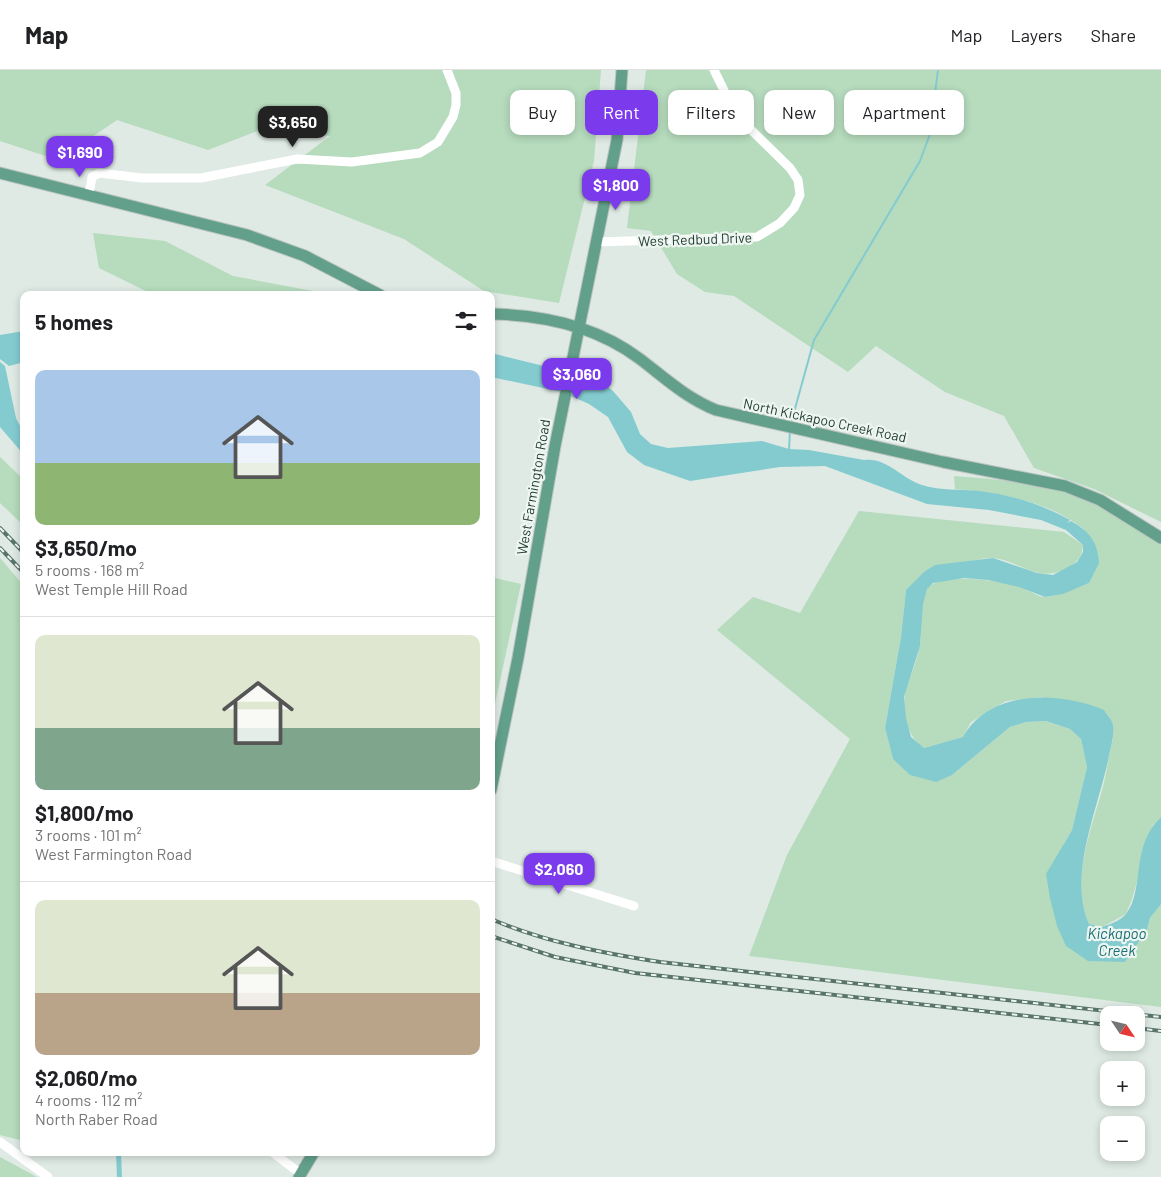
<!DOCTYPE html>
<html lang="en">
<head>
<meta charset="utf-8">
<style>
	:root { --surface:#fff; --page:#f2f2f2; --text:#202124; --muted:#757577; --line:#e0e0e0; --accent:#7c3aed }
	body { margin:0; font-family:Barlow,sans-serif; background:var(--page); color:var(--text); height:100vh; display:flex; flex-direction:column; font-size:19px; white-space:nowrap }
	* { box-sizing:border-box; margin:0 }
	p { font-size:16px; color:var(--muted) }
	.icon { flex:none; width:28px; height:28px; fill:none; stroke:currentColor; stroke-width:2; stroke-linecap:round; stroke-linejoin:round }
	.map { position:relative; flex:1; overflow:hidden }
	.side { position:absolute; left:20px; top:221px; width:475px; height:865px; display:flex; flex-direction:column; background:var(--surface); border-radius:10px; box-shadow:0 2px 8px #0003 }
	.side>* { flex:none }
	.top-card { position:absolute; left:510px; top:20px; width:475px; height:45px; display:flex; gap:10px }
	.needle { width:32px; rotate:125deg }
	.controls { position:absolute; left:1100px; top:936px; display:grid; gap:10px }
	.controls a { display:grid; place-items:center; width:45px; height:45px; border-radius:10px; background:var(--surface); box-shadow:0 2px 8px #0003; font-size:25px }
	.price { position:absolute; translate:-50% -42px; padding:0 11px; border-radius:10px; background:var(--accent); color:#fff; font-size:16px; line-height:32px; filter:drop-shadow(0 1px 2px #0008) }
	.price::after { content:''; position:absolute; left:50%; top:30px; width:15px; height:11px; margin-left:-8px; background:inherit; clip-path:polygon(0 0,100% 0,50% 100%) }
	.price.active { background:#222; color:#fff }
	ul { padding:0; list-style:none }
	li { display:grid; align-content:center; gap:10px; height:265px; padding:0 15px }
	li+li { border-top:1px solid var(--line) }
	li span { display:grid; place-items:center; height:155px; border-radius:10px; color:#555 }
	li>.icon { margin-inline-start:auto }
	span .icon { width:90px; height:90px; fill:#fffc; stroke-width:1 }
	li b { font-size:21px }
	h2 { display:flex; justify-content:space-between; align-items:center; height:60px; padding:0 15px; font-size:21px }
	.tag { padding:0 18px; border-radius:10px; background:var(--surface); box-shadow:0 2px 8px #0003; font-size:18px; line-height:45px }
	.tag.active { background:var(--accent); color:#fff }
	header { display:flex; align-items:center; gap:30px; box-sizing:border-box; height:70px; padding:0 25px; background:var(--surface); border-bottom:1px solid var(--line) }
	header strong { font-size:24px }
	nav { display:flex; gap:28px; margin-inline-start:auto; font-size:18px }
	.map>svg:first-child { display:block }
	.green { fill:#b6dbbd }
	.water { fill:#84cbd0 }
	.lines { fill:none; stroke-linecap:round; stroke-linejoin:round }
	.stream { stroke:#84cbd0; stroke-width:2 }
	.major-casing { stroke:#bcc4c1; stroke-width:13 }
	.minor { stroke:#fff; stroke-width:9 }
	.major { stroke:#62a08b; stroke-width:11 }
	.rail-casing { stroke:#59756b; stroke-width:4 }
	.rail { stroke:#eef6f1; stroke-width:2; stroke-dasharray:5.5; stroke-linecap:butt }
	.labels { text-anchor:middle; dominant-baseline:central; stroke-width:4.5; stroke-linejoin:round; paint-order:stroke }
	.street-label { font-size:14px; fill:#1f3930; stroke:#eef6f1 }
	.water-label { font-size:15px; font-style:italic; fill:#1a6d75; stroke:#eef6f1 }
</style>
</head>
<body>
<header>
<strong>Map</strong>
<nav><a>Map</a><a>Layers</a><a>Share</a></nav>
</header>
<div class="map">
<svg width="1161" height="1107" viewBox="0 0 1161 1107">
	<rect width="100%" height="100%" fill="#deeae3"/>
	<!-- green -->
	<path class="green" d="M0,0H601L594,91L559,233L484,221L404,169L265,115L330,66L265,58L208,80L117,50L58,90L0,71Z
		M646,0H1161V452L1094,419L1034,398L1004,346L945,322L876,276L848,302L734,226L705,222L677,204L651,161L627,158Z
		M93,163L165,171L233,206L334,225H154L99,198Z
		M0,387L24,410V456L0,433Z
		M954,406C989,409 1029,411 1064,422C1099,433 1131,455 1161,475V747L1153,755L1132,829L1126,844L1102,857L1089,854C1070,811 1091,760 1103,717C1107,701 1109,684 1113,668L1042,627L1006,631L971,652L963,667L924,678C906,667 901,638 906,619C911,605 917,590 920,575C923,559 918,533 927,519C939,501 1002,511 1020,517C1027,519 1037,527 1045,527C1055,527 1079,517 1089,513L1084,459C1046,430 1001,423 955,419Z
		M859,441L1064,462L1083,475C1082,485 1079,491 1070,496C1039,516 1022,491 993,488C970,486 928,511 906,520L901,567L885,658L893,689L952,705L1010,657L1026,652L1046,651L1070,659L1081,669L1087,697L1072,760L1064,773L1050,828L1125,892L1147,860L1150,848L1161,833V937L749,886L787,785L850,669L717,560L753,527L800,543Z
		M0,488L24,516V969C21,974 24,1057 24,1071L0,1065Z
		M491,507L521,514L491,652Z
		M0,1087L37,1107H0Z"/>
	<!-- water -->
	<path class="water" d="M24,261V292L9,296L0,289V265Z
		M491,283L597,309L613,321L631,342L640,364L651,374L668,378L762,371L789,379L809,380L864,390C887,387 902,409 922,415C942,421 960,419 979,421C1012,425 1041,434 1070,450L1067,453L1071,451C1089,461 1098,472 1099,493L1089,513L1063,524L1045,527L1019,517L988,510L964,508L933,513L927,519L923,534L920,576L904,627L906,648L911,667L924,678L963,667C990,619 1059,621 1104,640C1107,645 1113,651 1113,656C1114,667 1111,676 1109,686C1099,737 1067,805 1089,854L1102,857C1110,854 1120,851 1126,844C1145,820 1130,776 1161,747V834L1150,848L1147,860L1125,892L1088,891L1066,876L1057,856L1050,828L1046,804L1072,760L1087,697L1081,669L1070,659L1046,651L1026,652L1010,657L952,705L936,712L910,705L893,689L885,658L901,567L906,520L924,502L935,495L993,488L1037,503L1053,505L1077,492L1083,482V475L1066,460L1041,450L989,440L927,434L825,396L780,397L690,411L644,395L627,382L608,347L589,334L562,322L491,307Z
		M0,292L5,296L16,348L24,364V385L0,357Z
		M116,1083H121L122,1107H117Z"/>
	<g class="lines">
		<!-- stream -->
		<path class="stream" d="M791,353L814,270L920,91L930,64L938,0
			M789,380L790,360"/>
		<defs>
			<path id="major" d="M0,103L247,165L305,186L380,225
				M491,244C543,245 598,257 640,289C665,308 686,328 716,340L943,392L1065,416L1100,430L1161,468
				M491,720L518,588L555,376L617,70L622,0
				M299,1107L314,1082"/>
		</defs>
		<!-- major casing -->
		<use href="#major" class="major-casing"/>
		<!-- minor -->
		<path class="minor" d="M89,124L92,107L99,103L142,108H201L297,89L352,92L420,83L438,72L453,47L456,35V23L447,0
			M596,172L757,167L780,153L794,138L800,125L798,110L790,98L736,45L714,0
			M491,791L634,836
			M0,1072L48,1107
			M272,1082L301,1104"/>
		<!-- major -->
		<use href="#major" class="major"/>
		<defs>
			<path id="rail" d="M0,458L24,483
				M0,478L24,503
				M491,849C545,872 602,883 660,892L1161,947
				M491,866L555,887L635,903L1109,955
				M1136,958L1161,961"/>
		</defs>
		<!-- rail casing -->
		<use href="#rail" class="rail-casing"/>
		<!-- rail -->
		<use href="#rail" class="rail"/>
	</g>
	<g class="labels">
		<!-- street labels -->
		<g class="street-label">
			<text transform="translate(695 169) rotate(-2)">West Redbud Drive</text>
			<text transform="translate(825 350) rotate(12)">North Kickapoo Creek Road</text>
			<text transform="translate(533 417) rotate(-80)">West Farmington Road</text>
		</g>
		<!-- water labels -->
		<g class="water-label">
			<text x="1117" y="863">Kickapoo<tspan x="1117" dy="17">Creek</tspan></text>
		</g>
	</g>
</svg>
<div class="controls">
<a><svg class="needle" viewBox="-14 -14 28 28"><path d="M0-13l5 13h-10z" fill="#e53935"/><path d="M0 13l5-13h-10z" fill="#757577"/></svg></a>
<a>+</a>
<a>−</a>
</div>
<b class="price active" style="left:293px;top:78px">$3,650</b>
<b class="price" style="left:80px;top:108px">$1,690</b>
<b class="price" style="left:616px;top:141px">$1,800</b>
<b class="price" style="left:577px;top:330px">$3,060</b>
<b class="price" style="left:559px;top:825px">$2,060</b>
<div class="top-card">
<a class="tag">Buy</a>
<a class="tag active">Rent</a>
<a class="tag">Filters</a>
<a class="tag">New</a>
<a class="tag">Apartment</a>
</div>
<section class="side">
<h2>5 homes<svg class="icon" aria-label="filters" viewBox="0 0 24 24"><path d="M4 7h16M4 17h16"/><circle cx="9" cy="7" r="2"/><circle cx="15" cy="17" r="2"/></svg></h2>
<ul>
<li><span style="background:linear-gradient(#a9c7e8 60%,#8fb573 0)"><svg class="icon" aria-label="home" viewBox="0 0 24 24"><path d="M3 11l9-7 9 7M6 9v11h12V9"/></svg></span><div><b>$3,650/mo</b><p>5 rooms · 168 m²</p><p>West Temple Hill Road</p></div></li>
<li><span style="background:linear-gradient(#dfe7d0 60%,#7fa58c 0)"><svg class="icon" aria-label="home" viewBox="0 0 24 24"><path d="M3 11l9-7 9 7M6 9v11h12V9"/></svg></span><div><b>$1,800/mo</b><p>3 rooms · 101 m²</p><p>West Farmington Road</p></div></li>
<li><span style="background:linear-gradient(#dfe7d0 60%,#b9a48a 0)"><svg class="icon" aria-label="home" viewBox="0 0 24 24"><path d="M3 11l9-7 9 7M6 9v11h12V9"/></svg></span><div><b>$2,060/mo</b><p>4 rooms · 112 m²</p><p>North Raber Road</p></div></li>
</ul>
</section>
</div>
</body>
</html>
